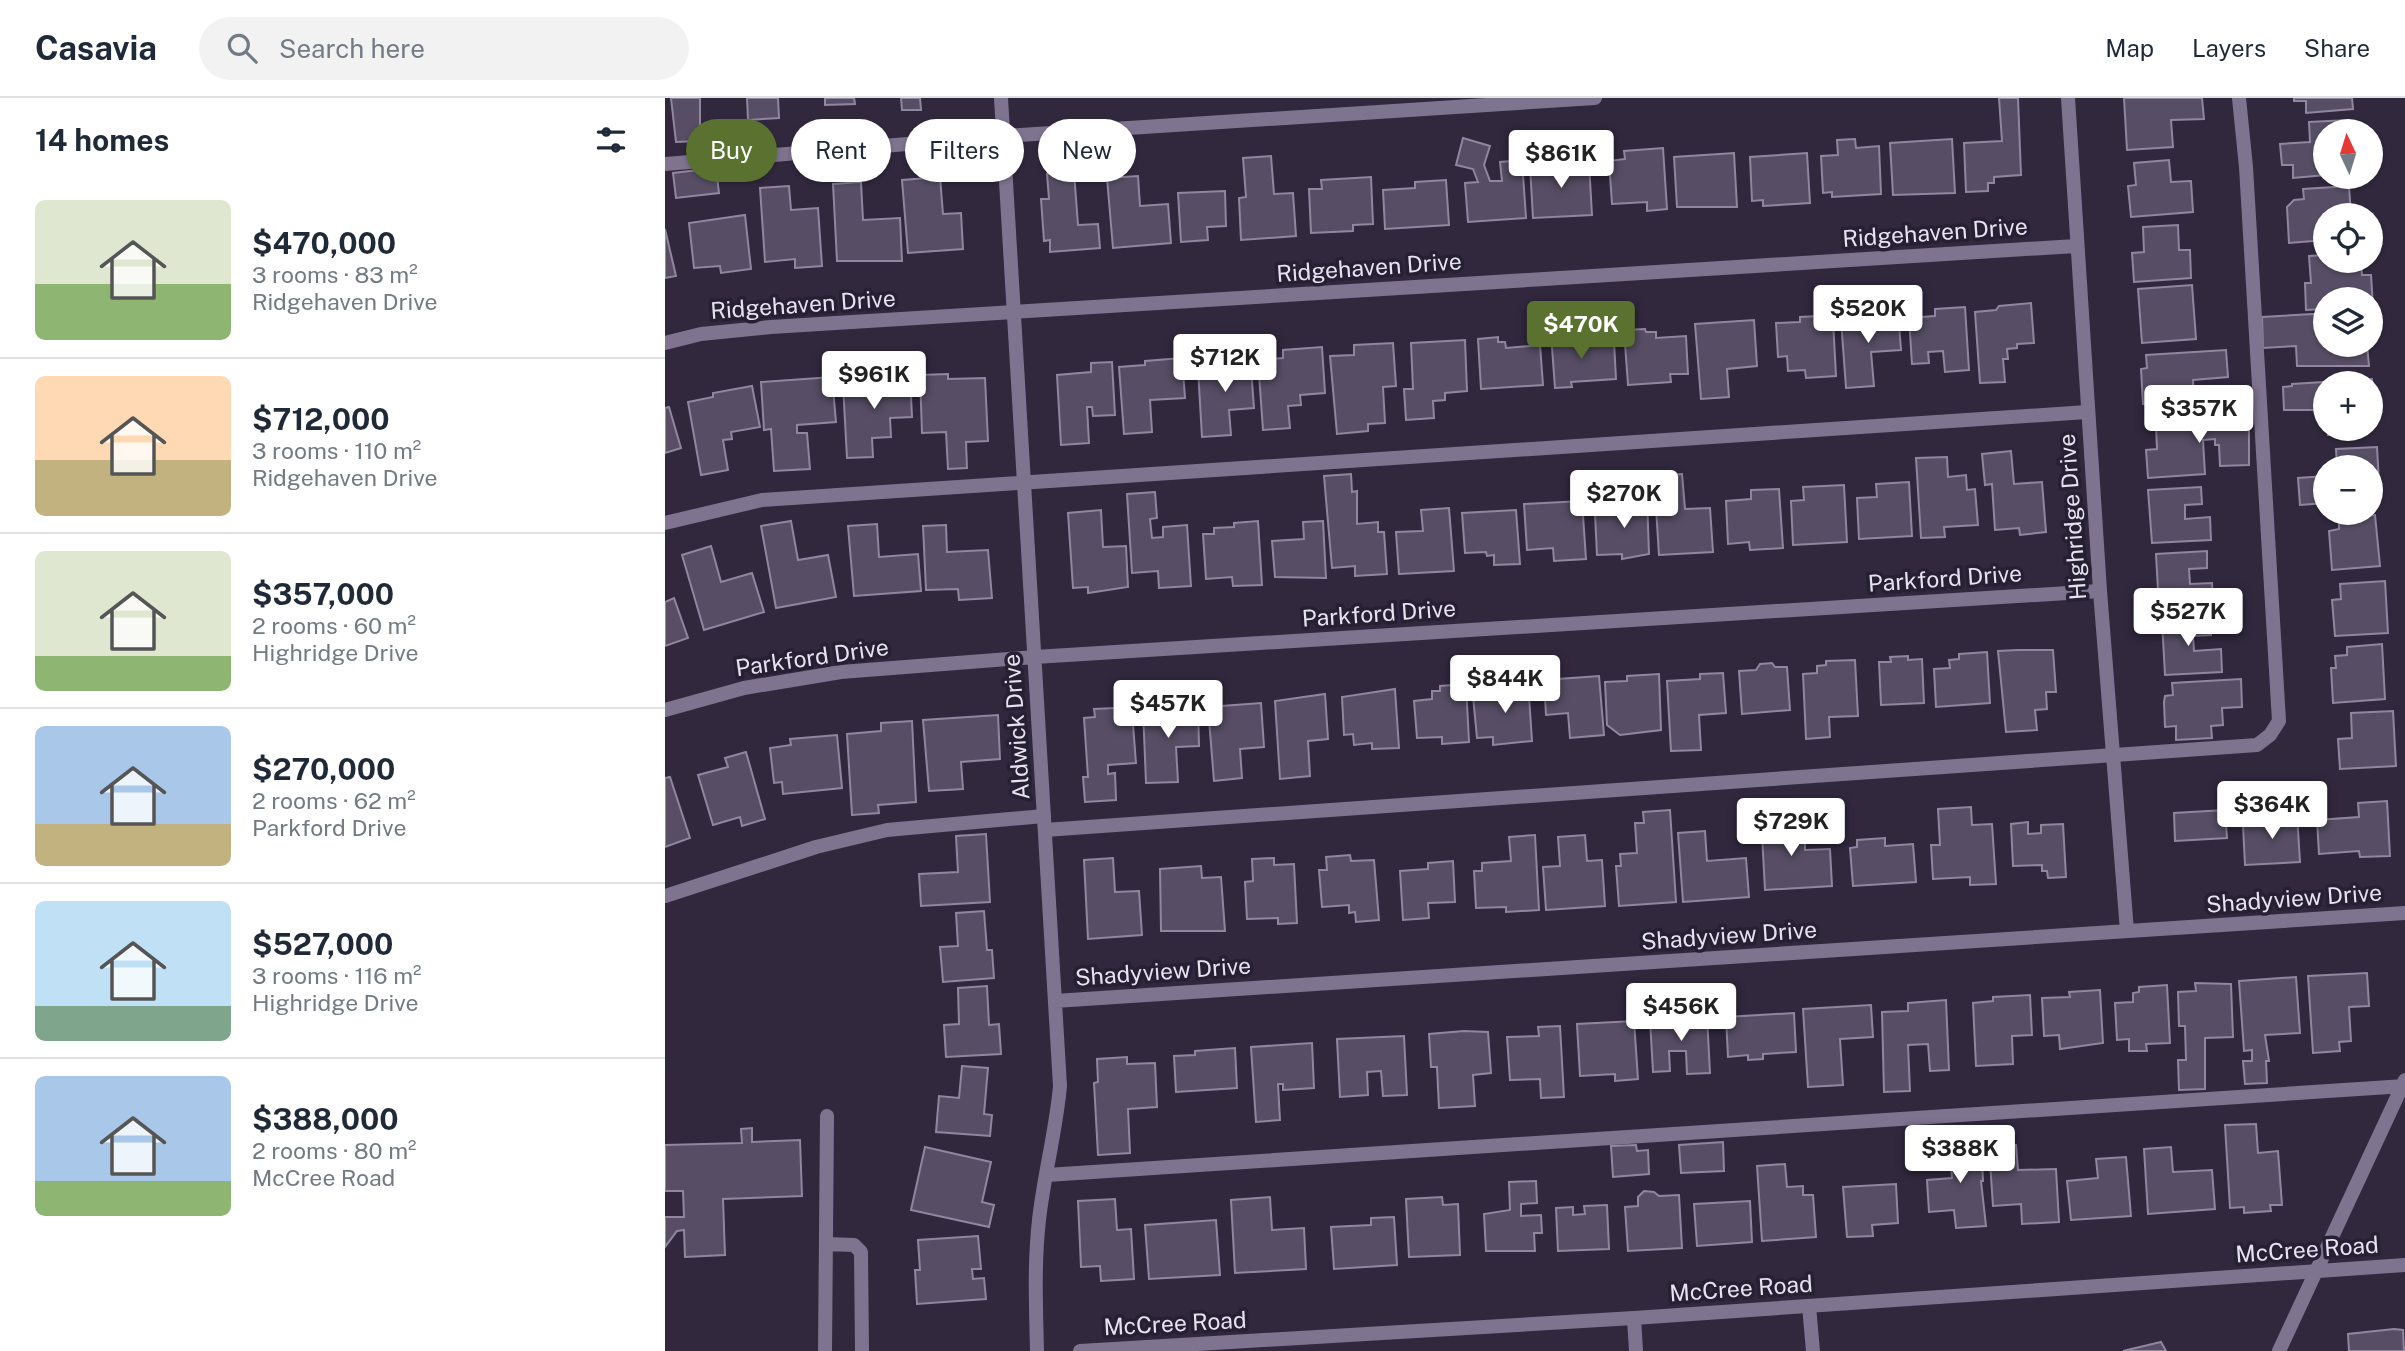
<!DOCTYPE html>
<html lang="en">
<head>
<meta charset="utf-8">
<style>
	:root { --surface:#fff; --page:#f2f2f3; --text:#1f2937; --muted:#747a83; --line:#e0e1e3; --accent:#5a7130 }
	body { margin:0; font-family:"Public Sans",sans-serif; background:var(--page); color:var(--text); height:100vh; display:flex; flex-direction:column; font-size:26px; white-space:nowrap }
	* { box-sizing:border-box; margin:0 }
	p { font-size:23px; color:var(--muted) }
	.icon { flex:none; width:38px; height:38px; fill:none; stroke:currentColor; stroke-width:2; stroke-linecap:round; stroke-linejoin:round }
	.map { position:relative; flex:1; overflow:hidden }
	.drawer { display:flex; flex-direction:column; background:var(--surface); width:665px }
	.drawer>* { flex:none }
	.guide { position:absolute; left:21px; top:21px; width:665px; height:63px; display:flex; gap:14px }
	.needle { width:46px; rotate:356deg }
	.fabs { position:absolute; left:1648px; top:21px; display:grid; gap:14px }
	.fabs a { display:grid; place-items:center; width:70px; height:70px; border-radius:50%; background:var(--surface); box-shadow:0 2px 5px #0004; font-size:35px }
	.price { position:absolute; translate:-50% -60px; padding:0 16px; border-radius:7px; background:#fff; color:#222; font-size:23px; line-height:46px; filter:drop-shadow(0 2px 4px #0008) }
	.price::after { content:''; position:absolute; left:50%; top:42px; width:21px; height:16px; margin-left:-10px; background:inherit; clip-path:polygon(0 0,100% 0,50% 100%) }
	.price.on { background:var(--accent); color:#fff }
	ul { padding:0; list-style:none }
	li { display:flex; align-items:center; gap:21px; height:175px; padding:0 35px }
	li+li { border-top:2px solid var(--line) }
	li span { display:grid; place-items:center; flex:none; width:196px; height:140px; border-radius:10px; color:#555 }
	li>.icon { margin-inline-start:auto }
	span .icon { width:84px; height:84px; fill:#fffc; stroke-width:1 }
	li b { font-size:30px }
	h2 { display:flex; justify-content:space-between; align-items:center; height:84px; padding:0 35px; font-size:30px }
	.tag { padding:0 24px; border-radius:32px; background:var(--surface); box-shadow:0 2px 5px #0004; font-size:24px; line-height:63px }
	.tag.on { background:var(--accent); color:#fff }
	header { display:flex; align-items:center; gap:42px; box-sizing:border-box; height:98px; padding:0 35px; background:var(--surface); border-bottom:2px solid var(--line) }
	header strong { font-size:33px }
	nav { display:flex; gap:38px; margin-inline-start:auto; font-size:24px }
	.search { width:490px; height:63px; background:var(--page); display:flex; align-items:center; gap:18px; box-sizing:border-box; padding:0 24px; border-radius:38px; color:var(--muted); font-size:26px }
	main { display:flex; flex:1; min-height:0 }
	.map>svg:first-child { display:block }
	.building { fill:#574e65; stroke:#9086a0; stroke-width:2 }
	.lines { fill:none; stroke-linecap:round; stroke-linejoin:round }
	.service { stroke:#7f7490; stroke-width:14 }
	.minor { stroke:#7f7490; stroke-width:14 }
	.tertiary { stroke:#7f7490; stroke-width:14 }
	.labels { text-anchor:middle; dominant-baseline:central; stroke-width:7; stroke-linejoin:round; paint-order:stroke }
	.street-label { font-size:23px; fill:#e7e2f0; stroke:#271f33 }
</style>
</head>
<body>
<header>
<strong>Casavia</strong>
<div class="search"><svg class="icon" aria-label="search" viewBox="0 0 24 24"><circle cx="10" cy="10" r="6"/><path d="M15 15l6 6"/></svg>Search here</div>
<nav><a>Map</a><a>Layers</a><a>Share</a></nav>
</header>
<main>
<section class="drawer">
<h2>14 homes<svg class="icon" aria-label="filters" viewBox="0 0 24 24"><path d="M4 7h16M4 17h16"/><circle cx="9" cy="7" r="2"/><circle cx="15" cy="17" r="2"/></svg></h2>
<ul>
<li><span style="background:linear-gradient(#dfe7d0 60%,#8fb573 0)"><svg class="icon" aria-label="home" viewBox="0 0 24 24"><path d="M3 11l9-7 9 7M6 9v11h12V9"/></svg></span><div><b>$470,000</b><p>3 rooms · 83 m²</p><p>Ridgehaven Drive</p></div></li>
<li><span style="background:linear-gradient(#ffd9b3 60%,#c2b280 0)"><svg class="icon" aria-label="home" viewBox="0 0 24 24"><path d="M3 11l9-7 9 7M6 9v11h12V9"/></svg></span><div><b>$712,000</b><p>3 rooms · 110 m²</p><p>Ridgehaven Drive</p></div></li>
<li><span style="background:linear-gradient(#dfe7d0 75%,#8fb573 0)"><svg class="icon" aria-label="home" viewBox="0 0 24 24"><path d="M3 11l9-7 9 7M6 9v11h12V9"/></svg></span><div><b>$357,000</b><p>2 rooms · 60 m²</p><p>Highridge Drive</p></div></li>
<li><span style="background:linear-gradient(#a9c7e8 70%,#c2b280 0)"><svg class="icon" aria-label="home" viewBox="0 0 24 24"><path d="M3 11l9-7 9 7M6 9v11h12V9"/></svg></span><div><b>$270,000</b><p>2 rooms · 62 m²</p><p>Parkford Drive</p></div></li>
<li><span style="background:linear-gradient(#bfe0f5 75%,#7fa58c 0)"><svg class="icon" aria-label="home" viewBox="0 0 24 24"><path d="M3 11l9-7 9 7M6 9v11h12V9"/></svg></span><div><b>$527,000</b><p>3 rooms · 116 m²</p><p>Highridge Drive</p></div></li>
<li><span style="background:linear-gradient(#a9c7e8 75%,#8fb573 0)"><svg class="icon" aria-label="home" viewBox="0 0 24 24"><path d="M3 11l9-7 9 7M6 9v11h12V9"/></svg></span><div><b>$388,000</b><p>2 rooms · 80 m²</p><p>McCree Road</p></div></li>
</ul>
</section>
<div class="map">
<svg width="1740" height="1253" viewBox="0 0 1740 1253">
	<rect width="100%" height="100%" fill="#31283e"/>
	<!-- building -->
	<path class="building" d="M6,0H35V43L11,44Z
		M82,0H113L114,20L83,22Z
		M160,0H189L190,6L160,7Z
		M236,0H255L256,12H237Z
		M1334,0H1353L1356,77L1329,79V85H1323V93L1301,94L1299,45L1337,43Z
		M1459,0H1537L1539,21L1506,22L1508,49L1462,52Z
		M1629,0H1687L1688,11L1641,15V3H1629Z
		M1684,22L1685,33H1661V77L1628,80V67H1617L1615,46L1645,44L1644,24Z
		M798,40L825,48L819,67L825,83H837L835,64L857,62L861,120L803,124L800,85L813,84L808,71L791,67Z
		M1190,41L1191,50L1214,48L1216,96L1167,99V94L1158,95L1156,58L1173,57L1172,42Z
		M1287,41L1290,95L1228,97L1225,45Z
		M998,50L1002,111L982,113V104L947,106L944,63L960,61L959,53Z
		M1069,55L1072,109H1012L1009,59Z
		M1142,55L1145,105L1098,108V102L1087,103L1085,59Z
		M606,58L609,96L628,95L631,138L576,142L574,100L581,99L578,60Z
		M1504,62L1506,84L1526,83L1528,114L1466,119L1463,88L1471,87L1469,65Z
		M924,65L927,117L868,120L865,68Z
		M51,70L54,95L11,100L8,75Z
		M409,74L413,127L433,126L435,150L385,154V142L379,143L376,101H384L382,76Z
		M473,78L475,108L503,106L506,145L448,150L442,80Z
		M275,79L278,116L296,115L298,151L243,155L237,82Z
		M706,79L708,126L688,127V133L646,135L644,91H657L656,82Z
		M781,82L784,127L720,131L718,92L750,90V84Z
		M196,84L198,122L235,120L237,163H172L168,86Z
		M124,88L126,112L153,110L157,168L130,170V161L100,164L95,90Z
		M1684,88L1686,117H1661V142L1624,145L1622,109L1629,102L1639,101L1638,91Z
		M560,93L561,128L542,129L543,142L516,144L513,95Z
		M80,117L86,171L56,175L55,168L29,170L24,125Z
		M1513,127L1514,152H1525L1526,180L1469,184L1467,155L1479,154L1478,129Z
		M0,131L11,178L0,180Z
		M1661,157V163H1696L1697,177H1706L1708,209L1706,201H1661V211L1641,212L1640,185H1646L1644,158Z
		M1527,187L1531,241L1477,245L1473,191Z
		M1366,205L1369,245L1352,246V250L1342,251L1343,261H1338L1340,284L1315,285L1310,214L1331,212L1334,208Z
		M1300,209L1304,272L1280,274L1278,253L1263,254L1264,265L1247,266L1244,220L1270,218V211Z
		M1233,214L1236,252L1206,254L1209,288L1181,290L1176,222L1192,221V217Z
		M1648,216L1661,218V247H1702L1704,268H1632L1631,248L1598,250L1597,219Z
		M1154,218V223L1168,222L1171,278L1141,280L1140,272L1123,273L1122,258L1113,259L1111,225L1135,224V219Z
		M1089,222L1092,268L1062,271L1064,299L1036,301L1030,226Z
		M980,231L981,234H991V240L1021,238L1023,276H1005L1006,284L963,287L959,232Z
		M905,235L906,241H914V246L949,243L951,281L906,284L907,289L890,290L886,236Z
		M833,239V244H840L841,250L875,247L878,287L816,291L813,241Z
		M800,242L802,293L780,295V302L768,303L769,320L741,322L739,291H748L746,245Z
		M728,245L731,288L718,289L720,325L703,326V333L672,336L665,258L689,257V247Z
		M657,249L660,295L635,297L636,307L623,308L625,330L598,332L593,262L618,260V252Z
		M1561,252L1563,279L1528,282L1529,304L1478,306L1476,271L1482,270L1481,257Z
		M585,256L589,310L564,312L566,337L537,339L533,271L561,270V264H567L566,257Z
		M517,260L520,300L485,302L487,334L459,336L454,269L480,267V263Z
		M447,264L450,317L428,318L427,309H422L424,345L396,347L392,277L426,274V265Z
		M283,276V281L320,280L323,343L301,344L302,370L283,371L281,334L257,335L255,277Z
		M245,277L247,319L225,320L226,339L207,340L208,359L182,360L178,287L204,286L203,279Z
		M167,279L171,324L132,327V335H142L145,371L109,373L106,331L99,332L96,284Z
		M1707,281L1708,309L1706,285H1661V312H1619L1618,289L1627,288V286Z
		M87,288L95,329L66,334L67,341L58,342L63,372L36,377L23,304L48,299V295Z
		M4,309L16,350L0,355V310Z
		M1584,314V367L1555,368L1554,347H1550V341L1538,342L1540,376L1483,380L1481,352L1492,351L1491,327L1526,325V331L1533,330V317Z
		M1663,331H1702L1703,335L1663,337Z
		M1712,349L1715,403H1706V369H1661V377L1660,369L1672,368L1671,351Z
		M1346,353L1349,386L1377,384L1381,434L1355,437L1354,430L1330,432L1327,386L1320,387L1317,356Z
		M1282,359L1283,379L1301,377L1302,392L1310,391L1313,427L1279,429L1280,439L1256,440L1251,360Z
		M686,376L687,394L692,393V426L713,424V434H719L722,476L690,478V468L667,470L659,378Z
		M1017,376L1020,411L1045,410L1048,454L994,457L989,378Z
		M1661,378V405L1635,407L1633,380Z
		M1244,384L1247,438L1194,441L1192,400L1212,399L1211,386Z
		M1179,387L1182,444L1128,447L1126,403L1139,402L1138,389Z
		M1536,389L1537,406L1520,407V421L1545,419L1546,442L1487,445L1483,392Z
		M1114,391L1118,450L1085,452L1084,444L1063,446L1061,403L1086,401V392Z
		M490,394L492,420L485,421L487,440L498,439V429L522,427L526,488L494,490L493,473L467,475L462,396Z
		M982,400L984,456L957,461V456L932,457L930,416L955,415V402Z
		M917,403L921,461L889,463L888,450L862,452L859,406Z
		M784,410L789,473L734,476L731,434L758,433L756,412Z
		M436,412L438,449L461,448L463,489L423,495V489L408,490L403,415Z
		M851,412L855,466L829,467V457L822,458L821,454L800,455L797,415Z
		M1710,417L1715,468L1667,472L1664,433L1674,431V420Z
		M126,423L133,462L163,457L171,499L111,510L96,428Z
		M593,423L597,487L568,488L567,479L541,481L538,436H549V430L569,429V425Z
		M658,423L661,480L610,479L607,443L639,441L638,424Z
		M212,426L214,459L253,456L256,493L189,498L183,428Z
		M281,427L282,454L323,452L327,500L294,502L293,491L261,492L258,428Z
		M46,448L56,484L87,475L99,514L39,532L17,457Z
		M1542,453V470L1524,471L1525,486L1547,485L1548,508L1494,511L1491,456Z
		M1720,483L1723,535L1670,538L1667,502L1676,501L1675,486Z
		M9,500L23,540L0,548V504Z
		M1546,520V537L1528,538L1529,553L1556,551L1557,574L1500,577L1497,523Z
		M1717,546L1720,601L1668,605L1666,570H1671L1670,558L1682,557V549Z
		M1353,552H1388L1391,594H1381L1382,611L1370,612L1372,632L1341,634L1333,553Z
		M1322,554L1325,605L1271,609L1269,571L1285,570L1284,562L1294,561V556Z
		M1243,558V562L1257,561L1259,605L1216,607L1214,564H1226L1225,559Z
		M1190,562L1193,618L1164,619L1165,639L1141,641L1138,576L1152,575V568L1161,567V563Z
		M1107,565L1110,569H1122L1125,612L1077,616L1074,573L1091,572L1095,566Z
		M1058,575L1061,615L1034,617L1036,652L1006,653L1002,583L1035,581V576Z
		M994,576L996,632L955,637L942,627L940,584L962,583V578Z
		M934,578L939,637L905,640L903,615L881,617L879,582Z
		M1576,581L1577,609L1557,610L1558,627L1546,628L1547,640L1511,642V628L1500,629L1499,604L1500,598L1508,597L1507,585Z
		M863,583L867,643L828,647V639L812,640L808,598L840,596L839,586Z
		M801,586L804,644L777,646V639L752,640L749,603L767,601V593H775V588Z
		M730,591L734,650L707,651V645L689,647L688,636L679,637L677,599Z
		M660,596L663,641L643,643L645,678L615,681L610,603Z
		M596,605L599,649L575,651L577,680L549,683L543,609Z
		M533,609L534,648L511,649L513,684L481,685L478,611Z
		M450,610L451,614L467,613L471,665L443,667V676L450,675L451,702L420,704L418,679H423L419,620L430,619L429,611Z
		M1728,613L1731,668L1675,671L1673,641L1687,640L1686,615Z
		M333,617L335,661L296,664L298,691L264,693L258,622Z
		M247,623L251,704L213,707L214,715L187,717L182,636L216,633V625Z
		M172,637L177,690L118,696L117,684L109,685L105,650L126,647L125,641Z
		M81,654L100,721L77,728L75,719L48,727L33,677L63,669L60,660Z
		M5,679L25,740L0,749V680Z
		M1722,703L1725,758L1695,759L1694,753L1654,756L1652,722L1694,719L1693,705Z
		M1306,709L1307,727L1327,726L1331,786L1305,787V779L1268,781L1266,747H1275L1273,711Z
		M1005,712L1011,804L954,808L951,768H956L955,756L972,755L970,725H979L978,714Z
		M1560,712L1562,740L1510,743L1509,715Z
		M1124,716L1126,741L1133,740L1140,746V752L1165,751L1167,788L1100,792L1096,718Z
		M1632,716L1635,764L1580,767L1578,727L1602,726V718Z
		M1363,724V736L1376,735V727L1398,726L1401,779L1383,780L1382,773H1377V767L1348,768L1346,726Z
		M1040,733L1042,763L1081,760L1084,799L1018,804L1013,735Z
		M321,736L325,804L256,808L254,776L293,774L291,738Z
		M870,737L874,812L841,814V809L811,810L809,773H817V765L846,763L844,739Z
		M920,737L922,763L937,762L940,808L881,812L878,769L895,768L893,739Z
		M1220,740V748L1248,746L1251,784L1188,788L1185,750L1192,749V742Z
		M685,757L686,763L709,762L714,822L691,824L690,814L684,815V807L657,809L654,772H662L661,759Z
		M448,760L450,794L474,793L477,837L423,841L419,762Z
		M609,760V767L629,766L632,825L613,826V820L582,821L580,784L588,783L587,761Z
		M788,763L790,804L763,805L764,820L738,822L735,773L763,771V765Z
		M536,768L537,780L556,779L560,833H496L495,771Z
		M319,813L322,852H327L329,880L278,884L275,849L293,848L291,815Z
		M1702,875L1704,908L1684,909L1686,943L1674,944L1675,953L1648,955L1643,878Z
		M1631,879L1635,935L1600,937L1604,963H1601L1602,985L1580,986L1578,963H1587V952L1579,953L1574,883Z
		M1530,885L1566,886L1568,939L1540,940V991L1514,992L1513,962H1521L1520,928H1514L1513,894L1531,893Z
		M1502,887L1505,945L1481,946L1482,953H1464V941L1452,942L1450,905L1468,904V895L1474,894V889Z
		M322,888L324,927L334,926L336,956L281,959L279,927L294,926L293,890Z
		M1435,892L1438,945L1395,951L1394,937L1379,938L1377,900L1405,899L1404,894Z
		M1365,897L1367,937L1347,938L1348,966L1311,968L1308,905L1328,903V899Z
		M1281,902L1284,972L1265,973L1263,946L1243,947L1245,993L1219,994L1217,914L1243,913V905Z
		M1206,907L1208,939L1175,941L1178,987L1143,989L1138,911Z
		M1129,915L1131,954L1098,956V961L1083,962V957L1063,959L1061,919Z
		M1042,918L1045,975L1022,976L1021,953H1004L1005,973L988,974L985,922Z
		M969,923L973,981L950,983V976L915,978L912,926Z
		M895,928L899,999L876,1000L875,981L845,982L842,939L874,938L873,929Z
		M799,933L823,934L826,975L808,977L810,1008L774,1010L772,969H766L764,936Z
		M739,938L742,997L718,998L716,973L702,974L703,997L675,999L672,941Z
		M647,945L649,990L618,992V986H613L615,1022L591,1024L586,949Z
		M570,950L572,990L511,994L509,958L530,957V953Z
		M462,959V966L490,965L492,1009L463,1011L465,1055L433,1057L429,985L433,984L432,961Z
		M297,968L323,970L319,1016L327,1017L325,1038L271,1034L274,998L294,1000Z
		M1591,1026L1593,1055L1613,1053L1617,1107H1605L1606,1113L1579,1115V1109L1565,1110L1560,1027Z
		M87,1030V1044L135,1042L137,1098L58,1101L60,1157L20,1159L19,1132L12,1133L0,1149V1119H19L18,1093H0V1047L77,1045L76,1031Z
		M1316,1043L1318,1083H1316L1321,1128L1291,1130L1289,1112L1264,1114L1262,1082L1287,1080L1286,1067L1268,1068L1267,1055L1285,1053V1045Z
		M1058,1044L1059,1073L1016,1075L1014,1047Z
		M971,1047L972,1053L983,1052L984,1076L948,1079L946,1048Z
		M1351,1047L1353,1072L1391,1071L1394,1124L1357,1126L1356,1106L1328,1108L1324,1049Z
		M260,1049L326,1064L317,1104L329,1107L324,1129L246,1112Z
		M1506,1049L1508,1074L1547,1072L1550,1111L1483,1116L1479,1051Z
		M1461,1059L1466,1118L1406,1122L1402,1083L1433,1080L1431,1061Z
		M1120,1066L1122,1089L1138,1088V1097H1148L1151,1139L1097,1143L1092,1068Z
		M871,1083L872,1105L856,1106V1118L876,1117L877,1135H869L870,1153H821L819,1116L845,1112L844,1084Z
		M1231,1086L1233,1125L1207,1127L1208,1138L1182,1139L1178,1089Z
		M979,1093L989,1094L994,1098L1014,1097L1017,1150L963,1153L960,1109L973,1108V1099Z
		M605,1099L607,1132L639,1130L641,1171L570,1175L566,1102Z
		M777,1099L778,1107L793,1106L795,1157L744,1159L741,1101Z
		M450,1101L452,1132L466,1131L469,1181L436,1183L435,1168L416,1169L413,1103Z
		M1085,1103L1087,1144L1032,1148L1029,1106Z
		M942,1107L944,1151L893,1153L891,1110L908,1109V1117L920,1116L919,1108Z
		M729,1119L732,1167L669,1171L666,1129L706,1127V1120Z
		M551,1122L555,1177L484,1181L480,1127Z
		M313,1138L316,1171H307L308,1181L319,1180L321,1201L252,1206L250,1172H255L253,1142Z
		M1729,1231L1738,1232L1739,1253H1684L1683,1236Z
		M1496,1244L1501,1253H1458Z"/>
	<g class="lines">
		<!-- service -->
		<path class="service" d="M0,66L339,38L930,0
			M0,425L97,402L1422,314
			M380,732L1592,647L1605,637L1614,623L1581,69L1574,0
			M0,798L151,749L222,732L379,718
			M382,1077L1740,988
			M161,1146L189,1147L196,1154L197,1253
			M1144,1208L1148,1253
			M160,1253L162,1018"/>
		<!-- minor -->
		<path class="minor" d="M336,0L395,988C391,1033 379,1077 374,1122C369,1166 371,1209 372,1253
			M1403,0L1435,493L1462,833
			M0,245L36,236L106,229L1411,148
			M0,612L79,590L176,574L370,559L1435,493
			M390,903L1740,815
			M969,1220L971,1253"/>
		<!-- tertiary -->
		<path class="tertiary" d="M415,1253L969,1220L1740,1167
			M1614,1253L1740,982"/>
	</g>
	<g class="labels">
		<!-- street labels -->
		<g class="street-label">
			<text transform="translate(1270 134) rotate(-4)">Ridgehaven Drive</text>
			<text transform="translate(704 169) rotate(-4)">Ridgehaven Drive</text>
			<text transform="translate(138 206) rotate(-4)">Ridgehaven Drive</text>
			<text transform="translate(1407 419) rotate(-94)">Highridge Drive</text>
			<text transform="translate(1280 480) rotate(-4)">Parkford Drive</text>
			<text transform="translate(714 515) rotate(-4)">Parkford Drive</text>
			<text transform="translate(147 559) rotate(-8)">Parkford Drive</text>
			<text transform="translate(351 629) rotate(-94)">Aldwick Drive</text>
			<text transform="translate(1629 800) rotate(-4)">Shadyview Drive</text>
			<text transform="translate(1064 837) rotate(-4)">Shadyview Drive</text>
			<text transform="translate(498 873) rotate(-4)">Shadyview Drive</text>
			<text transform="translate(1642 1151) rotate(-4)">McCree Road</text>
			<text transform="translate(1076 1190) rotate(-4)">McCree Road</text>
			<text transform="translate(510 1225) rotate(-3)">McCree Road</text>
		</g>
	</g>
</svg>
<div class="fabs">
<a><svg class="needle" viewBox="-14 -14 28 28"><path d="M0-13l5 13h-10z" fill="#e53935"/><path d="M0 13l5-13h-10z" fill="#747a83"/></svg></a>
<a><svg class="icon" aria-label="locate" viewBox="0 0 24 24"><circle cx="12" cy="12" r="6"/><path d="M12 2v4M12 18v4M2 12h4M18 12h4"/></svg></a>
<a><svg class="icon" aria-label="layers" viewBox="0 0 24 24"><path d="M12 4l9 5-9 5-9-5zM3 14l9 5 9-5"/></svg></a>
<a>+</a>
<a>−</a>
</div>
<b class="price" style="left:896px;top:92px">$861K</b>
<b class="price" style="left:1203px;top:247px">$520K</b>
<b class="price on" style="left:916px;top:263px">$470K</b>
<b class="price" style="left:560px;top:296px">$712K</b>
<b class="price" style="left:209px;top:313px">$961K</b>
<b class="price" style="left:1534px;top:347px">$357K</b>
<b class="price" style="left:959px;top:432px">$270K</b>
<b class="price" style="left:1523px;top:550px">$527K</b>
<b class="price" style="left:840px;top:617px">$844K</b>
<b class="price" style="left:503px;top:642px">$457K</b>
<b class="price" style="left:1607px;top:743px">$364K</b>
<b class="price" style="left:1126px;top:760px">$729K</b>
<b class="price" style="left:1016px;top:945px">$456K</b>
<b class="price" style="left:1295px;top:1087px">$388K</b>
<div class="guide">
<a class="tag on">Buy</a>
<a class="tag">Rent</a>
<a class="tag">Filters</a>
<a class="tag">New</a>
</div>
</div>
</main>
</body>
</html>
